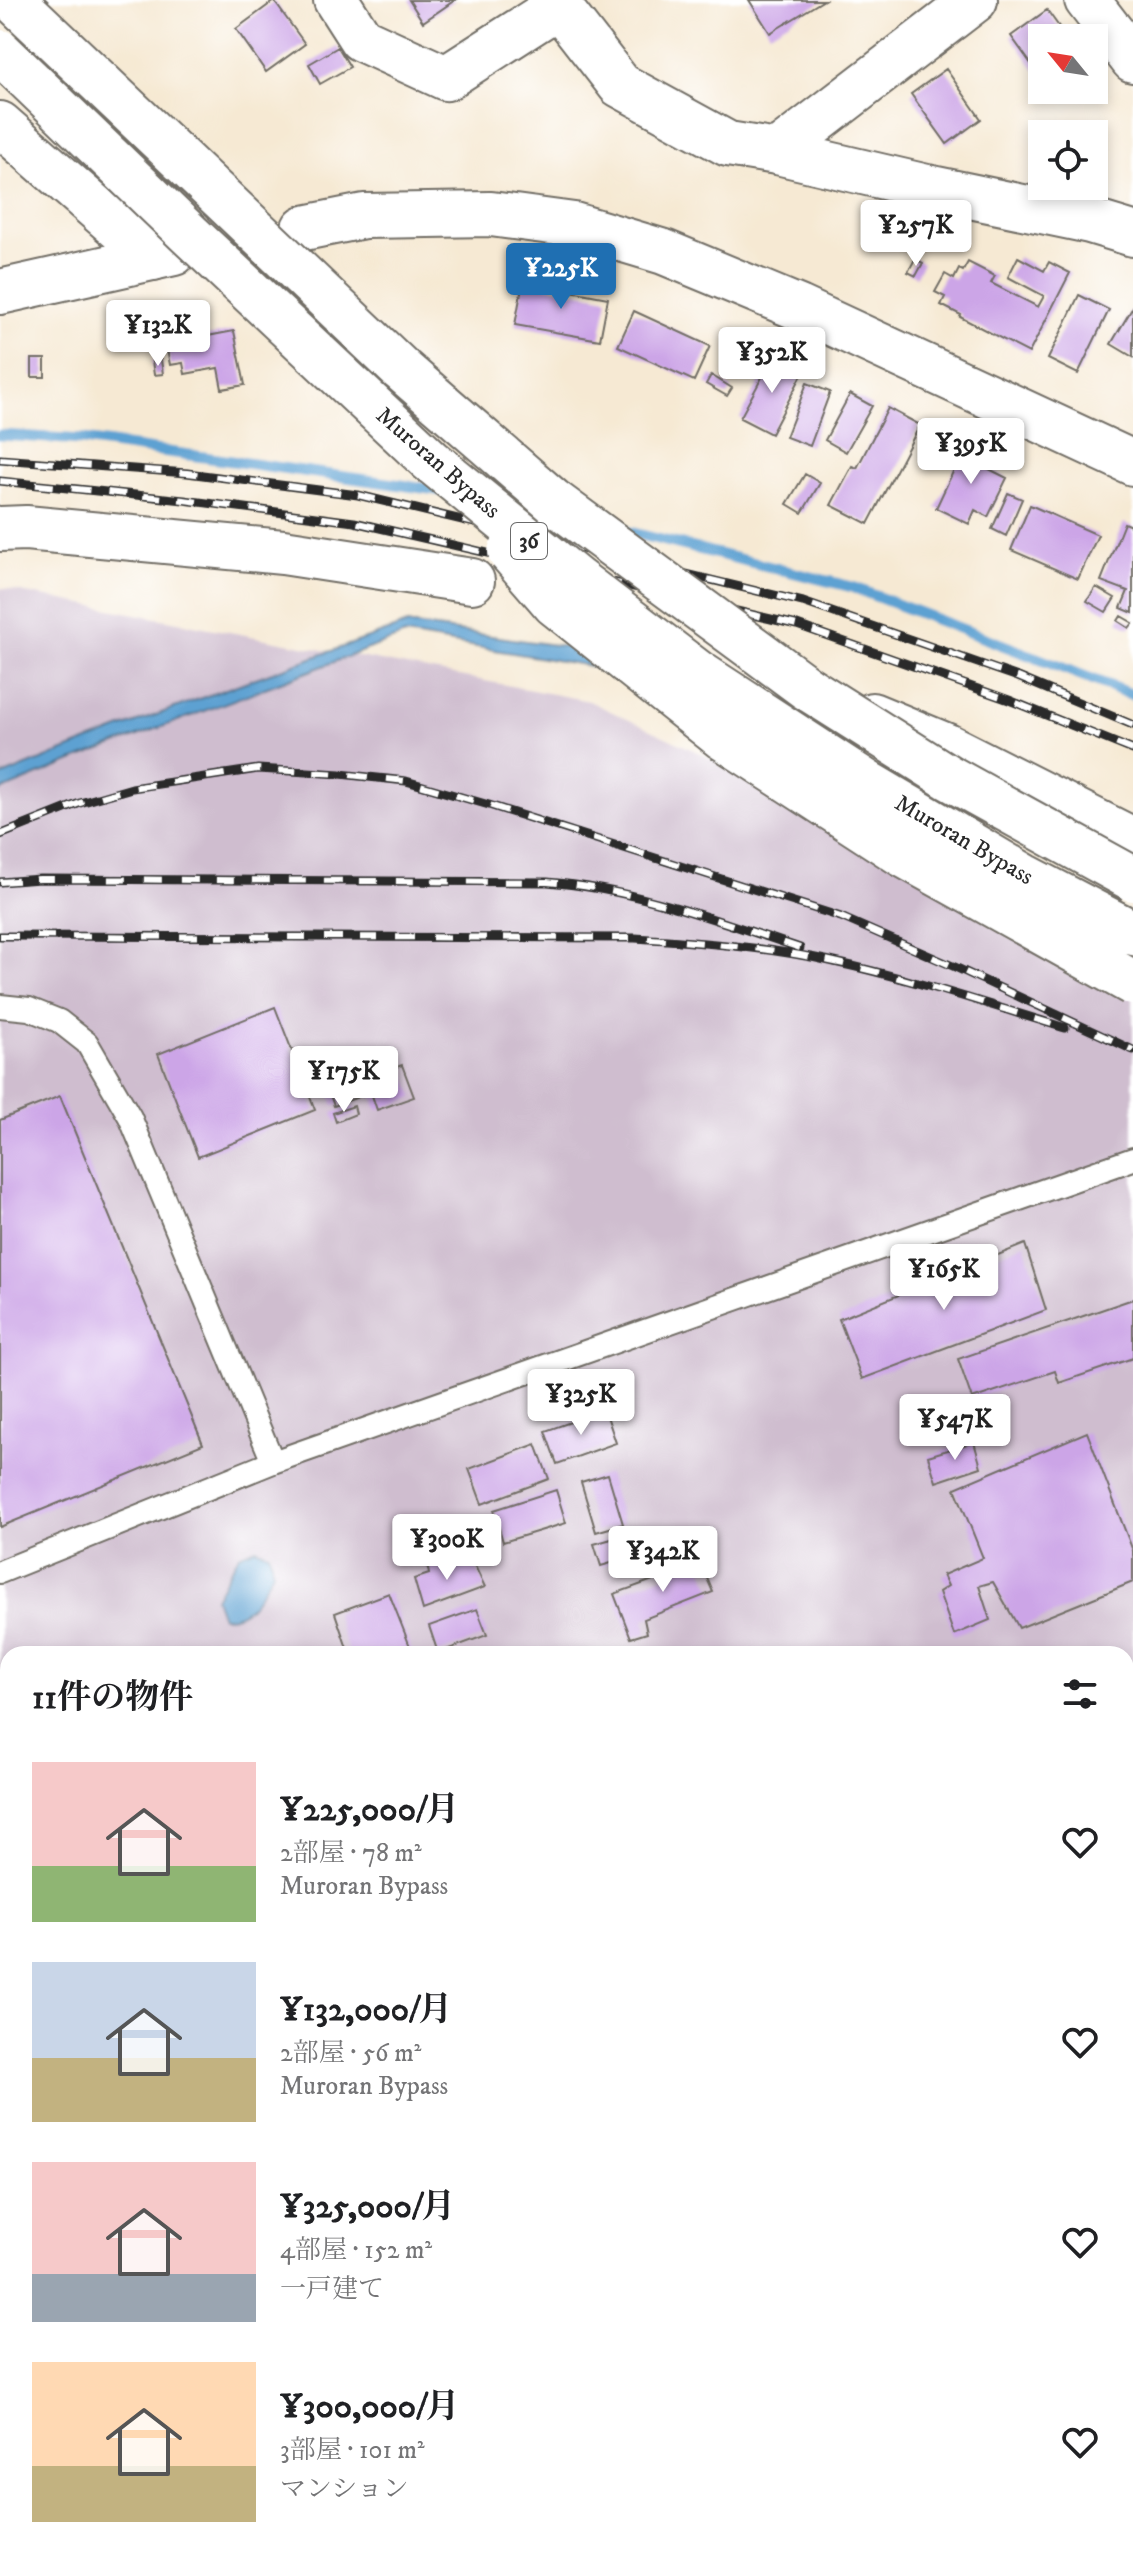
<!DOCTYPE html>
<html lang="ja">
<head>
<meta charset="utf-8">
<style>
	:root { --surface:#fff; --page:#f6f6f6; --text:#202124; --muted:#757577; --accent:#1f6fb2 }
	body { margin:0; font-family:"IM FELL DW Pica","Noto Serif JP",serif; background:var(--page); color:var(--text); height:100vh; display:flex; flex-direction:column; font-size:30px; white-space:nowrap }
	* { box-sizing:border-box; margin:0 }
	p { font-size:26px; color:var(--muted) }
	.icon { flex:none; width:44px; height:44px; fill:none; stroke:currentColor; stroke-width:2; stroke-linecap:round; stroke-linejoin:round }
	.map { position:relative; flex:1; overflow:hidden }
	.drawer { position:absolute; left:0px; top:1646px; width:1134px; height:912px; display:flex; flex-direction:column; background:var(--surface); border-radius:24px 24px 0 0; box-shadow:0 4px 12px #0003 }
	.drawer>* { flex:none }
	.needle { width:52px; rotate:300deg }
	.tools { position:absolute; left:1028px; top:24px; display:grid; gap:16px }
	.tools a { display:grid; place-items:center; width:80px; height:80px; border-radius:0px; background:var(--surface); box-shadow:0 4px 12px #0003; font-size:40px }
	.price { position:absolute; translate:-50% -68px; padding:0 18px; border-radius:8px; background:#fff; color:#222; font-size:26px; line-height:52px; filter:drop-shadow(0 2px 4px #0008) }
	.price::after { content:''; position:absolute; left:50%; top:48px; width:24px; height:18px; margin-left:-12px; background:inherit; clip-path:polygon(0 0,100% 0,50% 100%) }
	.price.current { background:var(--accent); color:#fff }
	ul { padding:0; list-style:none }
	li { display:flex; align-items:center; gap:24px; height:200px; padding:0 32px }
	li span { display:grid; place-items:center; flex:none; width:224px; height:160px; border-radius:0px; color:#555 }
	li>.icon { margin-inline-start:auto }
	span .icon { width:96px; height:96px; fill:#fffc; stroke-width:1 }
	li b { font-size:34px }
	h2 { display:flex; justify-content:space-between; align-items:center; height:96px; padding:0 32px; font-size:34px }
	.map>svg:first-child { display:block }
	.industrial { fill:#cfbdcf; fill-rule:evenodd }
	.water { fill:#5da1d2; stroke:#44667e; stroke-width:2 }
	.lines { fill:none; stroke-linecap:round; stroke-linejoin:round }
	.stream { stroke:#5da1d2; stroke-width:11 }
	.building { fill:#cca5e7 }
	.service-casing { stroke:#726e66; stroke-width:26 }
	.minor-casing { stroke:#726e66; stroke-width:48 }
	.tertiary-casing { stroke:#726e66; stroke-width:48 }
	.motorway-casing { stroke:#726e66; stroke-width:48 }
	.service { stroke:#fff; stroke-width:22 }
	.minor { stroke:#fff; stroke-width:44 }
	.tertiary { stroke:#fff; stroke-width:44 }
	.motorway { stroke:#fff; stroke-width:44 }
	.rail-casing { stroke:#2b2b2b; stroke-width:9 }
	.rail { stroke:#fff; stroke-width:6; stroke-dasharray:18; stroke-linecap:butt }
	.motorway-bridge-casing { stroke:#726e66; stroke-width:48; stroke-linecap:butt }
	.motorway-bridge { stroke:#fff; stroke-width:44 }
	.labels { text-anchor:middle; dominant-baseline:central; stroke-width:6; stroke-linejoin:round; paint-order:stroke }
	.shield { fill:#fff; stroke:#6b6b6b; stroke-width:2 }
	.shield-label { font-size:22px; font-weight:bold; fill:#2b2b2b }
	.street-label { font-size:24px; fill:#2b2b2b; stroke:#fff }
</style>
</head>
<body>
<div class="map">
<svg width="1133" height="2558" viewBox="0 0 1133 2558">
	<rect width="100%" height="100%" fill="#fff"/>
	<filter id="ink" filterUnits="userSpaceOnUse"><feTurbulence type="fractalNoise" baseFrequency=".0125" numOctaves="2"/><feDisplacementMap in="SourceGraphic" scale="16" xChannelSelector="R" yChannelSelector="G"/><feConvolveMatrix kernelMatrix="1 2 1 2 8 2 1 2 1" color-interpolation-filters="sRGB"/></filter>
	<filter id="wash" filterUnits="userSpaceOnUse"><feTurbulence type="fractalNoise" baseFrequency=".006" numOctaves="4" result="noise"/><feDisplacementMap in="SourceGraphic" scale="32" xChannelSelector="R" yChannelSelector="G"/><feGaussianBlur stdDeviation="1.8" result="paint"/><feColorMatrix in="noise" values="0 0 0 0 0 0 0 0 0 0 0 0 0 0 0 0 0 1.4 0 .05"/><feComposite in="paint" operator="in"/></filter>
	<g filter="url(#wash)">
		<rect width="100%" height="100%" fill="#f6e9d3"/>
		<!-- industrial -->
		<path class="industrial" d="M0,588L589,701L1133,957V2558H0ZM8,1654H1126V2550H8Z"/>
		<!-- water -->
		<path class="water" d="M408,624L576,648L596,667L405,635L82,757L0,791V777C134,721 271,672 408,624Z
			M255,1548L269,1553L273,1572C260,1593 250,1619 222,1617L215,1598L239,1555Z"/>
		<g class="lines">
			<!-- stream -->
			<path class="stream" d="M0,435L83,440L444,491
				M621,530L852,587L1133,695"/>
		</g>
		<g id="blocks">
			<!-- building -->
			<path class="building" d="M409,0H455L423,22Z
				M749,0H824L770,33Z
				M274,1L305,44L266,72L236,29Z
				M1047,10L1067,38H1042V79L1011,36Z
				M338,47L350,67L320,84L309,64Z
				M946,69L981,119L947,144L911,94Z
				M1018,257L1044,271L1049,262L1070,273L1029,353L960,317L961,315L941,305L945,297L935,292L945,274L954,279L959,269L963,271L968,262L995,276L991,283L1038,307L1044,296L1008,277Z
				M915,259L923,263L916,276L908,272Z
				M523,282L608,298L600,340L515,325Z
				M1079,295L1109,310L1078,374L1048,359Z
				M1133,307V357L1111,344Z
				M634,311L710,346L694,381L618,346Z
				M234,331L245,385L222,389L218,368L185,374L183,363L170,365L166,344Z
				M774,355L804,371L771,434L740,418Z
				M32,359H45V377H32Z
				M161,360L163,374L154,375L152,361Z
				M711,375L732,388L727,396L706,384Z
				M807,383L830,392L810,446L786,437Z
				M850,394L872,406L846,452L825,440Z
				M888,408L920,425L868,524L831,505L852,466L857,468Z
				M967,442L991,454L985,467L1007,478L988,517L975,510L969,524L936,508Z
				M805,474L820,483L802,513L787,504Z
				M1008,493L1022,499L1006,536L992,529Z
				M1030,505L1098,535L1078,579L1011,550Z
				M1124,523L1133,527V613L1121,608L1128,591L1101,581Z
				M1096,587L1115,598L1106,612L1087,601Z
				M1121,616L1133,623L1129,628L1118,621Z
				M275,1007L315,1110L198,1157L158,1054Z
				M402,1065L414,1097L377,1110L366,1078Z
				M361,1085L364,1095L334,1106L330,1095Z
				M60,1096L203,1444L0,1527V1120Z
				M354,1106L356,1114L336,1122L333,1113Z
				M1025,1244L1046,1310L862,1379L839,1319Z
				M1133,1299V1358L1059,1383L1055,1371L972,1399L958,1359Z
				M605,1410L616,1443L557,1464L545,1431Z
				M1087,1432L1133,1551V1582L1019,1628L993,1582L979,1586L990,1620L954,1635L939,1592L948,1586L943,1575L983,1558L955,1488Z
				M974,1442L981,1467L936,1482L928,1456Z
				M536,1444L549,1479L482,1504L469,1469Z
				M608,1474L623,1524L596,1532L581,1482Z
				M556,1490L566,1523L503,1542L494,1510Z
				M629,1534L635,1556L601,1566L594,1544Z
				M696,1553L713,1592L644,1619L647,1633L631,1638L614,1594L675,1572L674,1564Z
				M438,1556L442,1567L471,1558L485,1587L423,1610L414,1579L429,1574L426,1559Z
				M389,1593L413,1654H349L335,1613Z
				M477,1609L487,1635L438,1653L429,1626Z
				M1133,1674V2184L1126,2187V1676Z
				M1133,2196V2215L1126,2218V2198Z
				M1126,2260L1133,2278V2306L1126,2309Z
				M8,2359V2550H544L525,2558H0V2362Z
				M1133,2480V2558H929L950,2550H1126V2483Z"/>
		</g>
	</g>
	<g filter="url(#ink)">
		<use href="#blocks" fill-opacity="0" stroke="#726e66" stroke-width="2"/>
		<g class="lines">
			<defs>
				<path id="service" d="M0,1006L29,1009L59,1021L87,1043L130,1117L273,1462L1133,1159
					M0,1572L273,1462
					M1126,2362L1133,2359
					M657,2558L675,2550"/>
				<path id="minor" d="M336,0L361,39L446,78L558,6
					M554,0L620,85L728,144L777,152L927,187L1090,221L1133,234
					M1087,0L1133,60
					M0,124L153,258
					M777,152L975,0
					M0,529L26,528L283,552L472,581"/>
				<path id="tertiary" d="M304,228L364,216L491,214L574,225L664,252L799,308L1133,463
					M0,292L174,253"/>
				<path id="motorway" d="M872,715L947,746L1133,840"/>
			</defs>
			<!-- service casing -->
			<use href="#service" class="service-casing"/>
			<!-- minor casing -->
			<use href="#minor" class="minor-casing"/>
			<!-- tertiary casing -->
			<use href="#tertiary" class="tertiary-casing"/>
			<!-- motorway casing -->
			<use href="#motorway" class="motorway-casing"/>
			<!-- service -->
			<use href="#service" class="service"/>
			<!-- minor -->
			<use href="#minor" class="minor"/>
			<!-- tertiary -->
			<use href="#tertiary" class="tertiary"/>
			<!-- motorway -->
			<use href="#motorway" class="motorway"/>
			<defs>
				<path id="rail" d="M0,459L187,473L358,495L803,602L1018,677L1133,725
					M0,481L184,500L354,522L797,625L1009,700L1133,750
					M0,835L80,803L132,788L258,769L340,774L406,781L489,805L841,917L955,967L1133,1050
					M0,882L40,879L547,882C635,889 716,920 800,948
					M0,936L635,938C700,942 766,947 830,961C909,978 987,1004 1065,1028"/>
			</defs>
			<!-- rail casing -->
			<use href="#rail" class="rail-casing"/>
			<!-- rail -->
			<use href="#rail" class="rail"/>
			<defs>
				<path id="motorway-bridge" d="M13,0L402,370L553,501L807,688L948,777L1133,879
					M0,52L190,235L431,461L577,580L697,672L867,783L1024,876L1133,933
					M510,552L555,604L722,737L902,854L1133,983"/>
			</defs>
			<!-- motorway-bridge casing -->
			<use href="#motorway-bridge" class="motorway-bridge-casing"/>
			<!-- motorway-bridge -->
			<use href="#motorway-bridge" class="motorway-bridge"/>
		</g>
	</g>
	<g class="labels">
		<!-- shield labels -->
		<rect class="shield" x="511" y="523" width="36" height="36" rx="6"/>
		<g class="shield-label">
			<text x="529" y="541">36</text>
		</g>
		<!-- street labels -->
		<g class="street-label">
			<text transform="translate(438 463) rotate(41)">Muroran Bypass</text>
			<text transform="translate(964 840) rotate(30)">Muroran Bypass</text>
		</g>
	</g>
</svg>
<div class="tools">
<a><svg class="needle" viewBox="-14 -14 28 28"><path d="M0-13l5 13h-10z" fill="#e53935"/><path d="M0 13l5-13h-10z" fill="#757577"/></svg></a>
<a><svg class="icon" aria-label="locate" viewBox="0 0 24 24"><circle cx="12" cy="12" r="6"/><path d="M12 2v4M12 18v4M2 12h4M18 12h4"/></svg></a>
</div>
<b class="price" style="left:916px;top:268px">¥257K</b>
<b class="price current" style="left:561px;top:311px">¥225K</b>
<b class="price" style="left:158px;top:368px">¥132K</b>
<b class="price" style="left:772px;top:395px">¥352K</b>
<b class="price" style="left:971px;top:486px">¥395K</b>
<b class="price" style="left:344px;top:1114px">¥175K</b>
<b class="price" style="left:944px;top:1312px">¥165K</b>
<b class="price" style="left:581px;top:1437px">¥325K</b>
<b class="price" style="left:955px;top:1462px">¥547K</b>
<b class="price" style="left:447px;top:1582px">¥300K</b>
<b class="price" style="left:663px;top:1594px">¥342K</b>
<section class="drawer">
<h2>11件の物件<svg class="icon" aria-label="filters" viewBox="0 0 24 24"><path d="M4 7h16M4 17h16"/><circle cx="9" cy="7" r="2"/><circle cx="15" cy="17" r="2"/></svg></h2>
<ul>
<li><span style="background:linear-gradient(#f6c9c9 65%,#8fb573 0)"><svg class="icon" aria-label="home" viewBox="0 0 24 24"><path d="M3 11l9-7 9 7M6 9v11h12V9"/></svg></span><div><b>¥225,000/月</b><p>2部屋 · 78 m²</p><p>Muroran Bypass</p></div><svg class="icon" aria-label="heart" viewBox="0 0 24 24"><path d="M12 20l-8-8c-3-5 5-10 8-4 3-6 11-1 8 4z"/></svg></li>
<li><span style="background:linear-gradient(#c9d6e8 60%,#c2b280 0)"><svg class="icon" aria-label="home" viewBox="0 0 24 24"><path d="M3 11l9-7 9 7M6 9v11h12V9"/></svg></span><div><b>¥132,000/月</b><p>2部屋 · 56 m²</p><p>Muroran Bypass</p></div><svg class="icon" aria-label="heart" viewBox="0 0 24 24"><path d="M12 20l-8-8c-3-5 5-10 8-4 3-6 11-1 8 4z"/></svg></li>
<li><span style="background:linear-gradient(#f6c9c9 70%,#9aa5b1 0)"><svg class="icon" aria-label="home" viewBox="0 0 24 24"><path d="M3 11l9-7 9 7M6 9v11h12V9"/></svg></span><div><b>¥325,000/月</b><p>4部屋 · 152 m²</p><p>一戸建て</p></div><svg class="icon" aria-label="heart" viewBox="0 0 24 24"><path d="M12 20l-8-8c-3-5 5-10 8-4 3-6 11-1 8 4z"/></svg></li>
<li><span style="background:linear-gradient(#ffd9b3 65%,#c2b280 0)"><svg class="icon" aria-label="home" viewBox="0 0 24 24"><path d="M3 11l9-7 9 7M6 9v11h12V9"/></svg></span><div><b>¥300,000/月</b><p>3部屋 · 101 m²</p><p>マンション</p></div><svg class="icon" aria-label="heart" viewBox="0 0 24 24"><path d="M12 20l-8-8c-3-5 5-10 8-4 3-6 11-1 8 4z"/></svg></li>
</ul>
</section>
</div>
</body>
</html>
